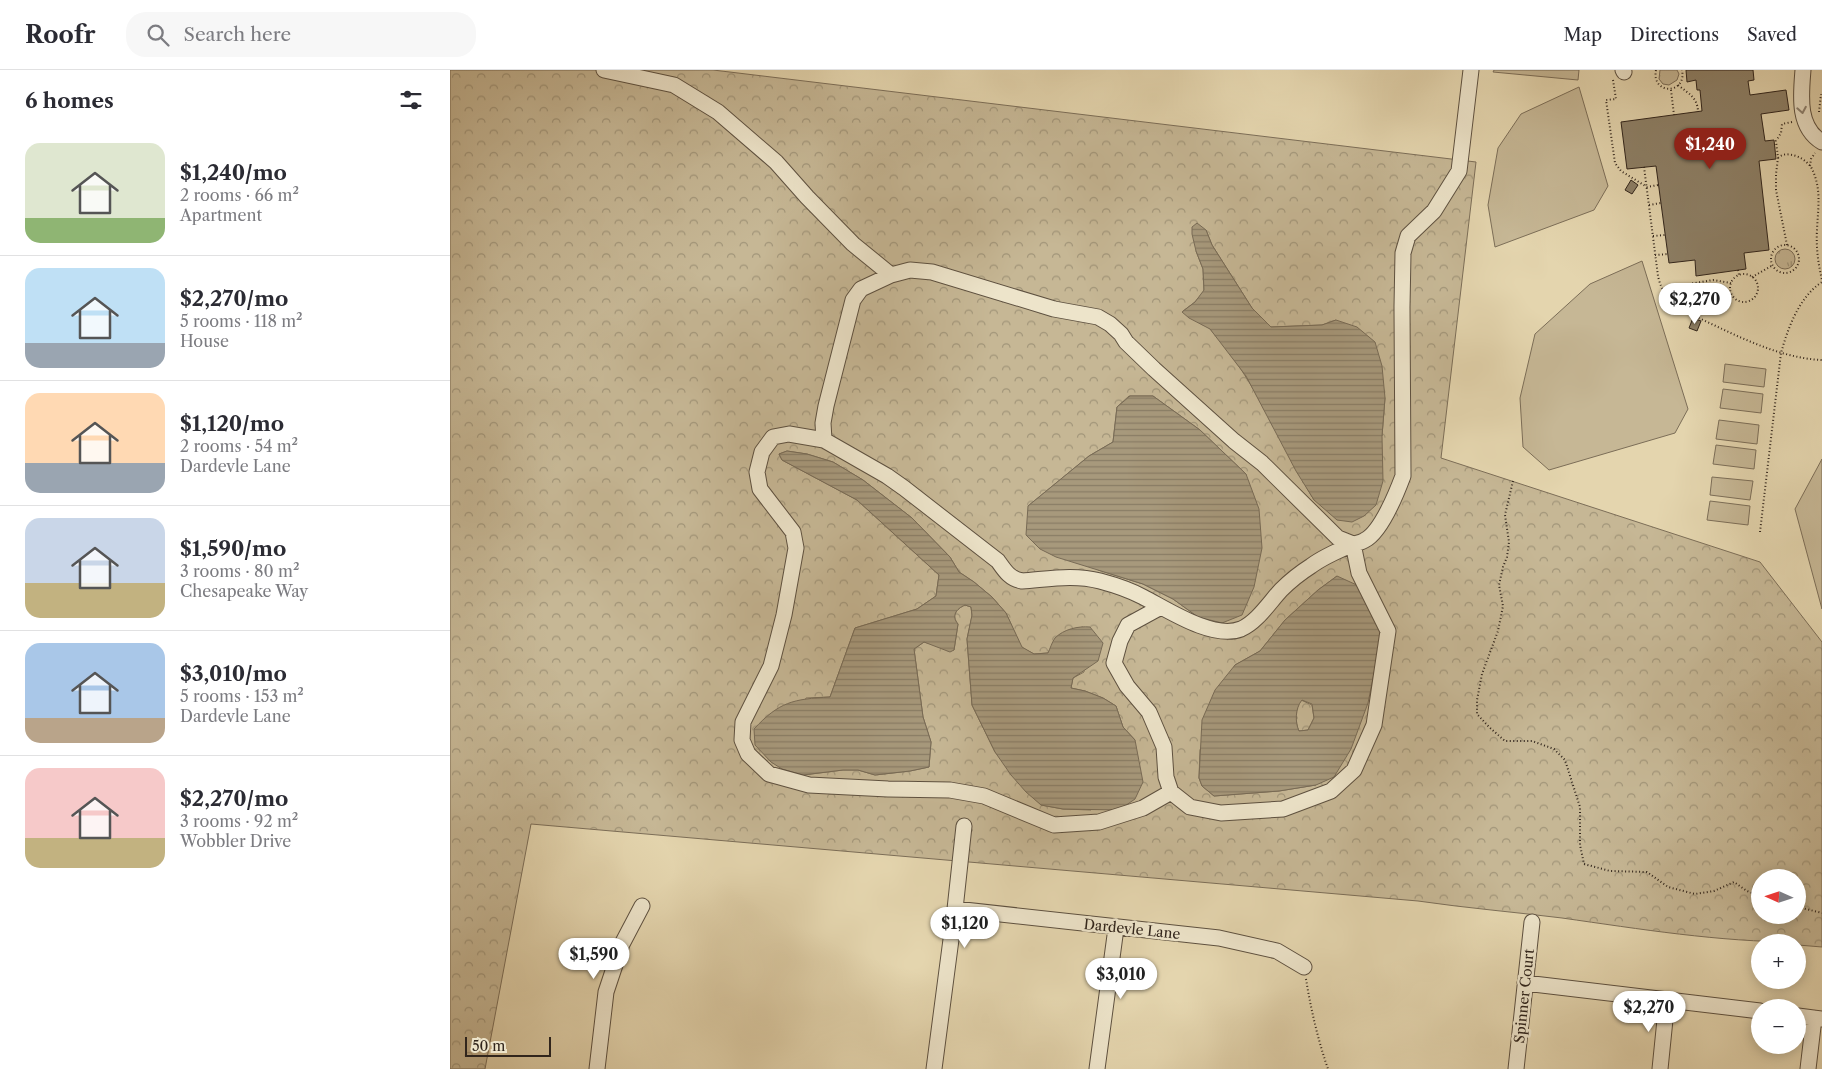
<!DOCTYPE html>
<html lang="en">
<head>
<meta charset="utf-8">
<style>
	:root { --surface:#fff; --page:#f7f7f7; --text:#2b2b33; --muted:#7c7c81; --line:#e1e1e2; --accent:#8f2418 }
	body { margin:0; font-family:"Libre Caslon Text",serif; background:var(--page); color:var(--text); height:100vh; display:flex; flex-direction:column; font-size:19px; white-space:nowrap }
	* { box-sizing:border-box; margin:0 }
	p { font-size:16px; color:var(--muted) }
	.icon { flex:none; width:28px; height:28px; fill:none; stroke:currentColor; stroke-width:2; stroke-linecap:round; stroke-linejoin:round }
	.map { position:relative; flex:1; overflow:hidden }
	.side { display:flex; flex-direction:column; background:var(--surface); width:450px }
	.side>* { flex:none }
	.needle { width:32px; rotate:273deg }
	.buttons { position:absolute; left:1301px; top:799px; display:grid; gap:10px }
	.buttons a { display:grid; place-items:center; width:55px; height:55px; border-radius:50%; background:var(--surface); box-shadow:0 2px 12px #0003; font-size:25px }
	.scale { position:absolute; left:15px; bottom:12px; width:86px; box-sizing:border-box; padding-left:5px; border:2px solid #31251c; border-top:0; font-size:14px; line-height:18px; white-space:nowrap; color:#31251c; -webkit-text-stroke:4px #ede4ca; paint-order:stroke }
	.price { position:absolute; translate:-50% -42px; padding:0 11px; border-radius:18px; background:#fff; color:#222; font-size:16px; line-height:32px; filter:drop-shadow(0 1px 2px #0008) }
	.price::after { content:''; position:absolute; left:50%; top:30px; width:15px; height:11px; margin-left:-8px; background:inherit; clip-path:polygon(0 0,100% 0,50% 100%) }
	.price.on { background:var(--accent); color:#fff }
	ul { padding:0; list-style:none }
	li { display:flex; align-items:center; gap:15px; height:125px; padding:0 25px }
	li+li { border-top:1px solid var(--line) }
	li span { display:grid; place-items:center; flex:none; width:140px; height:100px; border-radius:15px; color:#555 }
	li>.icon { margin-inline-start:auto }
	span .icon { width:60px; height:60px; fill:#fffc; stroke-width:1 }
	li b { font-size:21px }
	h2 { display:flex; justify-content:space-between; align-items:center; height:60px; padding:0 25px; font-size:21px }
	header { display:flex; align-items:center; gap:30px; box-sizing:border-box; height:70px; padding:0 25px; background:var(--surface); border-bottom:1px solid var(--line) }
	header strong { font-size:24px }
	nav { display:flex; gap:28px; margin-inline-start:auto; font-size:18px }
	.search { width:350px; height:45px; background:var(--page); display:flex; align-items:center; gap:12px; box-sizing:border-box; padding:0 18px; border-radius:20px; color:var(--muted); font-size:19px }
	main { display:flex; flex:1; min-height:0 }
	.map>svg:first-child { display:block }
	.grass { fill:url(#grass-tufts); stroke:#7c6e58 }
	.forest { fill:url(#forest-crowns); stroke:#7c6e58; fill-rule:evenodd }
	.garden { fill:#c6b795; stroke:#7c6e58 }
	.water { fill:url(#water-rules); stroke:#786b56; fill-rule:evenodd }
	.building { fill:#8e8168; stroke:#31251c }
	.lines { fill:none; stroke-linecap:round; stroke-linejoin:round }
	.minor-casing { stroke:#5e5140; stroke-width:17 }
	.path { stroke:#31251c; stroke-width:2; stroke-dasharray:1 2.5; stroke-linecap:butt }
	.minor { stroke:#ede4ca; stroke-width:15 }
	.oneway { stroke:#8f8473 }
	.labels { text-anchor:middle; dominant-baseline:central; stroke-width:5; stroke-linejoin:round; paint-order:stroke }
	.street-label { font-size:14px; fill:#31251c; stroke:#ede4ca }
</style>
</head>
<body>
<header>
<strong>Roofr</strong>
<div class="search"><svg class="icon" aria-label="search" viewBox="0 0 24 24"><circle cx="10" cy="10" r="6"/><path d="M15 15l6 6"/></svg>Search here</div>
<nav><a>Map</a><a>Directions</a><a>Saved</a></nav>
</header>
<main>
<section class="side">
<h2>6 homes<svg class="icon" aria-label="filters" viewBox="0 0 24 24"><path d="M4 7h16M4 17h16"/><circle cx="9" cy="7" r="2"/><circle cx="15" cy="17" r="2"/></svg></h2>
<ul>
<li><span style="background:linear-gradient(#dfe7d0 75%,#8fb573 0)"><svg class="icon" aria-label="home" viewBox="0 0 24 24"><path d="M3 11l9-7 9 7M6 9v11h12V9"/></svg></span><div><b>$1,240/mo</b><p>2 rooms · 66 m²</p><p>Apartment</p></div></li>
<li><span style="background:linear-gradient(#bfe0f5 75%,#9aa5b1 0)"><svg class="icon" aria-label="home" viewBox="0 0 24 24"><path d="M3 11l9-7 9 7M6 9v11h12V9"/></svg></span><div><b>$2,270/mo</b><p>5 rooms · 118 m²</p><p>House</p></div></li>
<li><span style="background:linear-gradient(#ffd9b3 70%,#9aa5b1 0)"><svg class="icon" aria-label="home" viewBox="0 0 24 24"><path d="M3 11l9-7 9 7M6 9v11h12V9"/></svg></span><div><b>$1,120/mo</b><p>2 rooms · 54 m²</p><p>Dardevle Lane</p></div></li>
<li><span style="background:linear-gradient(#c9d6e8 65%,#c2b280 0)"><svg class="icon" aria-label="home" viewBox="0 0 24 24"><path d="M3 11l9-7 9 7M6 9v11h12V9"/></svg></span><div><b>$1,590/mo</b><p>3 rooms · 80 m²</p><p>Chesapeake Way</p></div></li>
<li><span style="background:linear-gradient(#a9c7e8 75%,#b9a48a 0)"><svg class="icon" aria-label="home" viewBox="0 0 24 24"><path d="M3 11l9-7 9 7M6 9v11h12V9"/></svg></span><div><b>$3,010/mo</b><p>5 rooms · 153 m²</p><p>Dardevle Lane</p></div></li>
<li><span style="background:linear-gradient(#f6c9c9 70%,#c2b280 0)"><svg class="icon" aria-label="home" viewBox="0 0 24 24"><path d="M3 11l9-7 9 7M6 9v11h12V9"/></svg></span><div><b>$2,270/mo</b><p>3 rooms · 92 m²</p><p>Wobbler Drive</p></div></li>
</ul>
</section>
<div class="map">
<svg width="1372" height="999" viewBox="0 0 1372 999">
	<defs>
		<pattern id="grass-tufts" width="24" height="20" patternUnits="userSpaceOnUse" patternTransform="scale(1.25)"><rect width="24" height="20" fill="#c6b795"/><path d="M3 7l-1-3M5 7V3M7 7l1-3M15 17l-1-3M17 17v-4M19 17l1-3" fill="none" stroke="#a19579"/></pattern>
		<pattern id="forest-crowns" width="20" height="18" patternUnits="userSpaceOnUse" patternTransform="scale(1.25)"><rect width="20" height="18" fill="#c6b795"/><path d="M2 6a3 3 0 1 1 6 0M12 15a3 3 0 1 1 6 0" fill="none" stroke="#a19579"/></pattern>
		<pattern id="water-rules" width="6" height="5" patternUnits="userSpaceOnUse" patternTransform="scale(1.25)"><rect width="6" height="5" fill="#a7997c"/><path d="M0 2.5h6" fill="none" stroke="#897d65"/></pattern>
	</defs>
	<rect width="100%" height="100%" fill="#e4d5ae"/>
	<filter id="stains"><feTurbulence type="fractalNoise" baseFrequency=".004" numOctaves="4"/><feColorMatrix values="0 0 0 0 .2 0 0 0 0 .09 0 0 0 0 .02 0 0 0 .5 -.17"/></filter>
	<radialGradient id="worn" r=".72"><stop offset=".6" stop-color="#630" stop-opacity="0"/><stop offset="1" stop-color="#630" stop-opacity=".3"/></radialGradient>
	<!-- grass -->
	<path class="grass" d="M1210,0H1227L1229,4L1227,10L1219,15L1213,14L1209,9Z
		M1325 189a10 10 0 1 1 20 0a10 10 0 1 1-20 0Z"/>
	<!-- forest -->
	<path class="forest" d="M0,0H263L1026,92L991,388L1310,492L1372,572V877L1348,875V872C1269,872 1190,859 1112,848C1064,842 1016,838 968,831L81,754L35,999H0ZM756,160L762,175L802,238L821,257L872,255L886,250L935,328L932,366L864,430C830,374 806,310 761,260C753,251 741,250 733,241L745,232L754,221L753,199L746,181ZM679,326H703L750,360L796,404L748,547L723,529L693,514L648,500L578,436L639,386L663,372L667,337ZM337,381L357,384L383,392L413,410L462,448L500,487L509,502L524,512L542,527L556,543L571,577L584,584L598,583C607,565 612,561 633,557L634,602L623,608L621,618L635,621L653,628L666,636L673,657L685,670L641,740L613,739L591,735L545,682L522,635L517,569L522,546L521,537L515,535C506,539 501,546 508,554L504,580L474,572L464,579L473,647L481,672L479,697L460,701L425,705L408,700H393L353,705L332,699L356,628L380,627L405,558L467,539L486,526L489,505L407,430L332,390L329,384ZM887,506L866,715L829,721L764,726L752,716L749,708L750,680L785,595L810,581L835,550L868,520ZM1310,808H1348V845H1310Z
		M851,630L862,635L864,648L858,660L849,661C845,653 845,638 851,630Z"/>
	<!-- garden -->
	<path class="garden" d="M1044,0H1129L1128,10L1043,2Z
		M1129,17L1158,116L1144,140L1045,177L1038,135L1048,78L1071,44Z
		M1192,191L1238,339L1225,363L1099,400L1073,377L1070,328L1085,264L1140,214Z
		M1275,294L1316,299L1314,317L1273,312Z
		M1273,319L1313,324L1311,343L1270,338Z
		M1269,350L1309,355L1307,374L1266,369Z
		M1266,375L1306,380L1304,399L1263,394Z
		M1372,389V539L1345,439Z
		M1262,407L1303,411L1300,430L1260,425Z
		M1260,431L1300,436L1298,455L1257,450Z"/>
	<!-- water -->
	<path class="water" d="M747,153L756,160L762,175L802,238L821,257L872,255L886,250L907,257L925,272L932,296L935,328L932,366L933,411L926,435L914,446L902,452L887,450L864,430L846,401L796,306L760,259L739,248L732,242L745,232L754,220L753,199L746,181L742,164V157Z
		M680,326H703L750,360L796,404L809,439L812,478L804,517L792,545L772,553L748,547L723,529L693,514L606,487L590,479L576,465L578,436L639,386L663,372L667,337Z
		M337,381L357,384L383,392L413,410L462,448L500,487L509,502L524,512L542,527L556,543L572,577L584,584L598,583C600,579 602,572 605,568C614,559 628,556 640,557L653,573L648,591L623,608L621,618L635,621L653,628L666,636L673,657L685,670L693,712L685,729L669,740L613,739L591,735L576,722L561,705L545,682L522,635L517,569L522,545L521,537L515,535C506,539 501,546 508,554L504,580L500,582L474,572L464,579L473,647L481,672L479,697L460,701L425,705L408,700H393L353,705L332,699L321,692L305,675L304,659C329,632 343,629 380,627L405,558L467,539L486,526L489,505L407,430L332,390L329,384Z
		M887,506L909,516L932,564L918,633L901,679L884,707L866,715L829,721L764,726L752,716L749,708L752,650L765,620L785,595L810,581L835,550L868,520ZM852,630L862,634L864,648L858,660L849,661C845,653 845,638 852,630Z"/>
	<!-- building -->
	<path class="building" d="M1236,0H1303L1304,10L1298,11L1300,25L1336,20L1339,40L1311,44L1315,71L1324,70L1326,89L1309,91L1319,180L1294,183L1296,199L1246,206L1245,190L1219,193L1206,96L1177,99L1171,52L1252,41L1250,20H1247L1246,10L1237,12Z
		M1181,110L1188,115L1182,124L1175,120Z
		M1243,248L1251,251L1247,261L1239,258Z"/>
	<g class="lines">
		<defs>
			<path id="minor" d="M154,0L224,15L268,42L326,92L357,127L403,174L441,205
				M1173,0L1174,2
				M1353,0C1351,25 1347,57 1372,72
				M374,370L339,364L323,367L312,382L307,402L310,419L343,462L346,478L334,545L321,596L293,652L292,670L298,684L319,704L359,715L438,719L500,720L534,726L604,755L649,752L693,738L721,722
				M903,474L888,468L812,393L784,371L704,299L676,272L671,264L660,254L648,247L604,239L482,202L460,200L441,205L411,219L403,230L376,336L373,353L374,370L437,406L454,418L548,491C555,501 560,509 572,511C599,509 624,504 650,511C665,515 680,520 693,527C718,540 763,570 791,559C807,552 819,533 831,520C840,511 850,503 861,496C873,487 887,481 901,475C905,473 911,473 915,470C931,462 947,422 953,406L952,237L953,183L958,166L984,141L1009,101L1021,0
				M711,537L678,555L670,571L664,593L677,616L699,642L714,677L716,707L721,722L740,737L771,743L833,739L881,721L904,700L924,655L938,561L909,503L903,474
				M505,839L769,868L827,881L854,897
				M1075,913L1310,941
				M1348,946L1372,949
				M147,999L156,922L172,874L192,836
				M484,999L505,839L514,756
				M647,999L666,858
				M1066,999L1082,852
				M1210,999L1217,930
				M1358,999L1364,948"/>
		</defs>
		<!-- minor casing -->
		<use href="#minor" class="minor-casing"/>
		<!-- path -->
		<path class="path" d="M1206,0C1201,25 1237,25 1232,0
			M1163,10L1166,29L1156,30L1165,93L1171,101L1197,117L1208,115
			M1228,15C1239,24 1247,27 1248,41
			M1221,20L1224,45
			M1369,42L1371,24
			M1328,88C1333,83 1339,84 1346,86C1352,88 1357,92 1361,97C1372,118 1368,137 1367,160C1366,177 1368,193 1372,210
			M1360,96L1361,89L1365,83
			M1194,97L1208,206C1211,221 1220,233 1233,241C1277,260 1324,288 1372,290
			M1199,135L1211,133
			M1203,166L1215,165
			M1337,175L1326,120V104L1328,88L1326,71L1331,63L1332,54L1342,52
			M1321 189a14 14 0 1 1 28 0a14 14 0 1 1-28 0Z
			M1205,185L1218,184
			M1288,200L1289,205
			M1280 218a14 14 0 1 1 28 0a14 14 0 1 1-28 0Z
			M1302,207L1323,195
			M1222,232L1239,214L1263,210L1281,213
			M1063,411L1055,445L1059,472L1057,487L1053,497L1049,515L1053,536L1048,561L1032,604L1027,630V644L1039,657L1055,671H1082L1104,679L1115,690L1130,737V775L1134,794L1160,801L1197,802L1218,817L1245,824L1264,821L1284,812L1297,821L1310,826
			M1310,462L1331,283C1338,258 1349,227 1372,212
			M1348,837L1372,843
			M856,909C861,940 868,970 878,999"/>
		<!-- minor -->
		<use href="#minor" class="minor"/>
	</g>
	<!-- one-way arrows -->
	<defs><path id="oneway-chevron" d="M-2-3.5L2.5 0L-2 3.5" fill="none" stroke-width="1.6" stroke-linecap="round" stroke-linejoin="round" transform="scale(1.25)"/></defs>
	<use class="oneway" href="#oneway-chevron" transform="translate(1352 40) rotate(80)"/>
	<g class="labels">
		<!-- street labels -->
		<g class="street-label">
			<text transform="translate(682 859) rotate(6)">Dardevle Lane</text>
			<text transform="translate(1074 926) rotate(-84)">Spinner Court</text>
		</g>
	</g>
	<rect width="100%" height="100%" filter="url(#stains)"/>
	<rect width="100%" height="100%" fill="url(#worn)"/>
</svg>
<div class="buttons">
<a><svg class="needle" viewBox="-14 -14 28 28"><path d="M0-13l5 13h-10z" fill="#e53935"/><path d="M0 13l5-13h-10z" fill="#7c7c81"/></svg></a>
<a>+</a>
<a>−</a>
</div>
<div class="scale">50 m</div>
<b class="price on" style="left:1260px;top:100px">$1,240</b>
<b class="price" style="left:1245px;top:255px">$2,270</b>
<b class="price" style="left:515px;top:879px">$1,120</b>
<b class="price" style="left:144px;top:910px">$1,590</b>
<b class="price" style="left:671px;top:930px">$3,010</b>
<b class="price" style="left:1199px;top:963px">$2,270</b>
</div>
</main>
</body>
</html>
